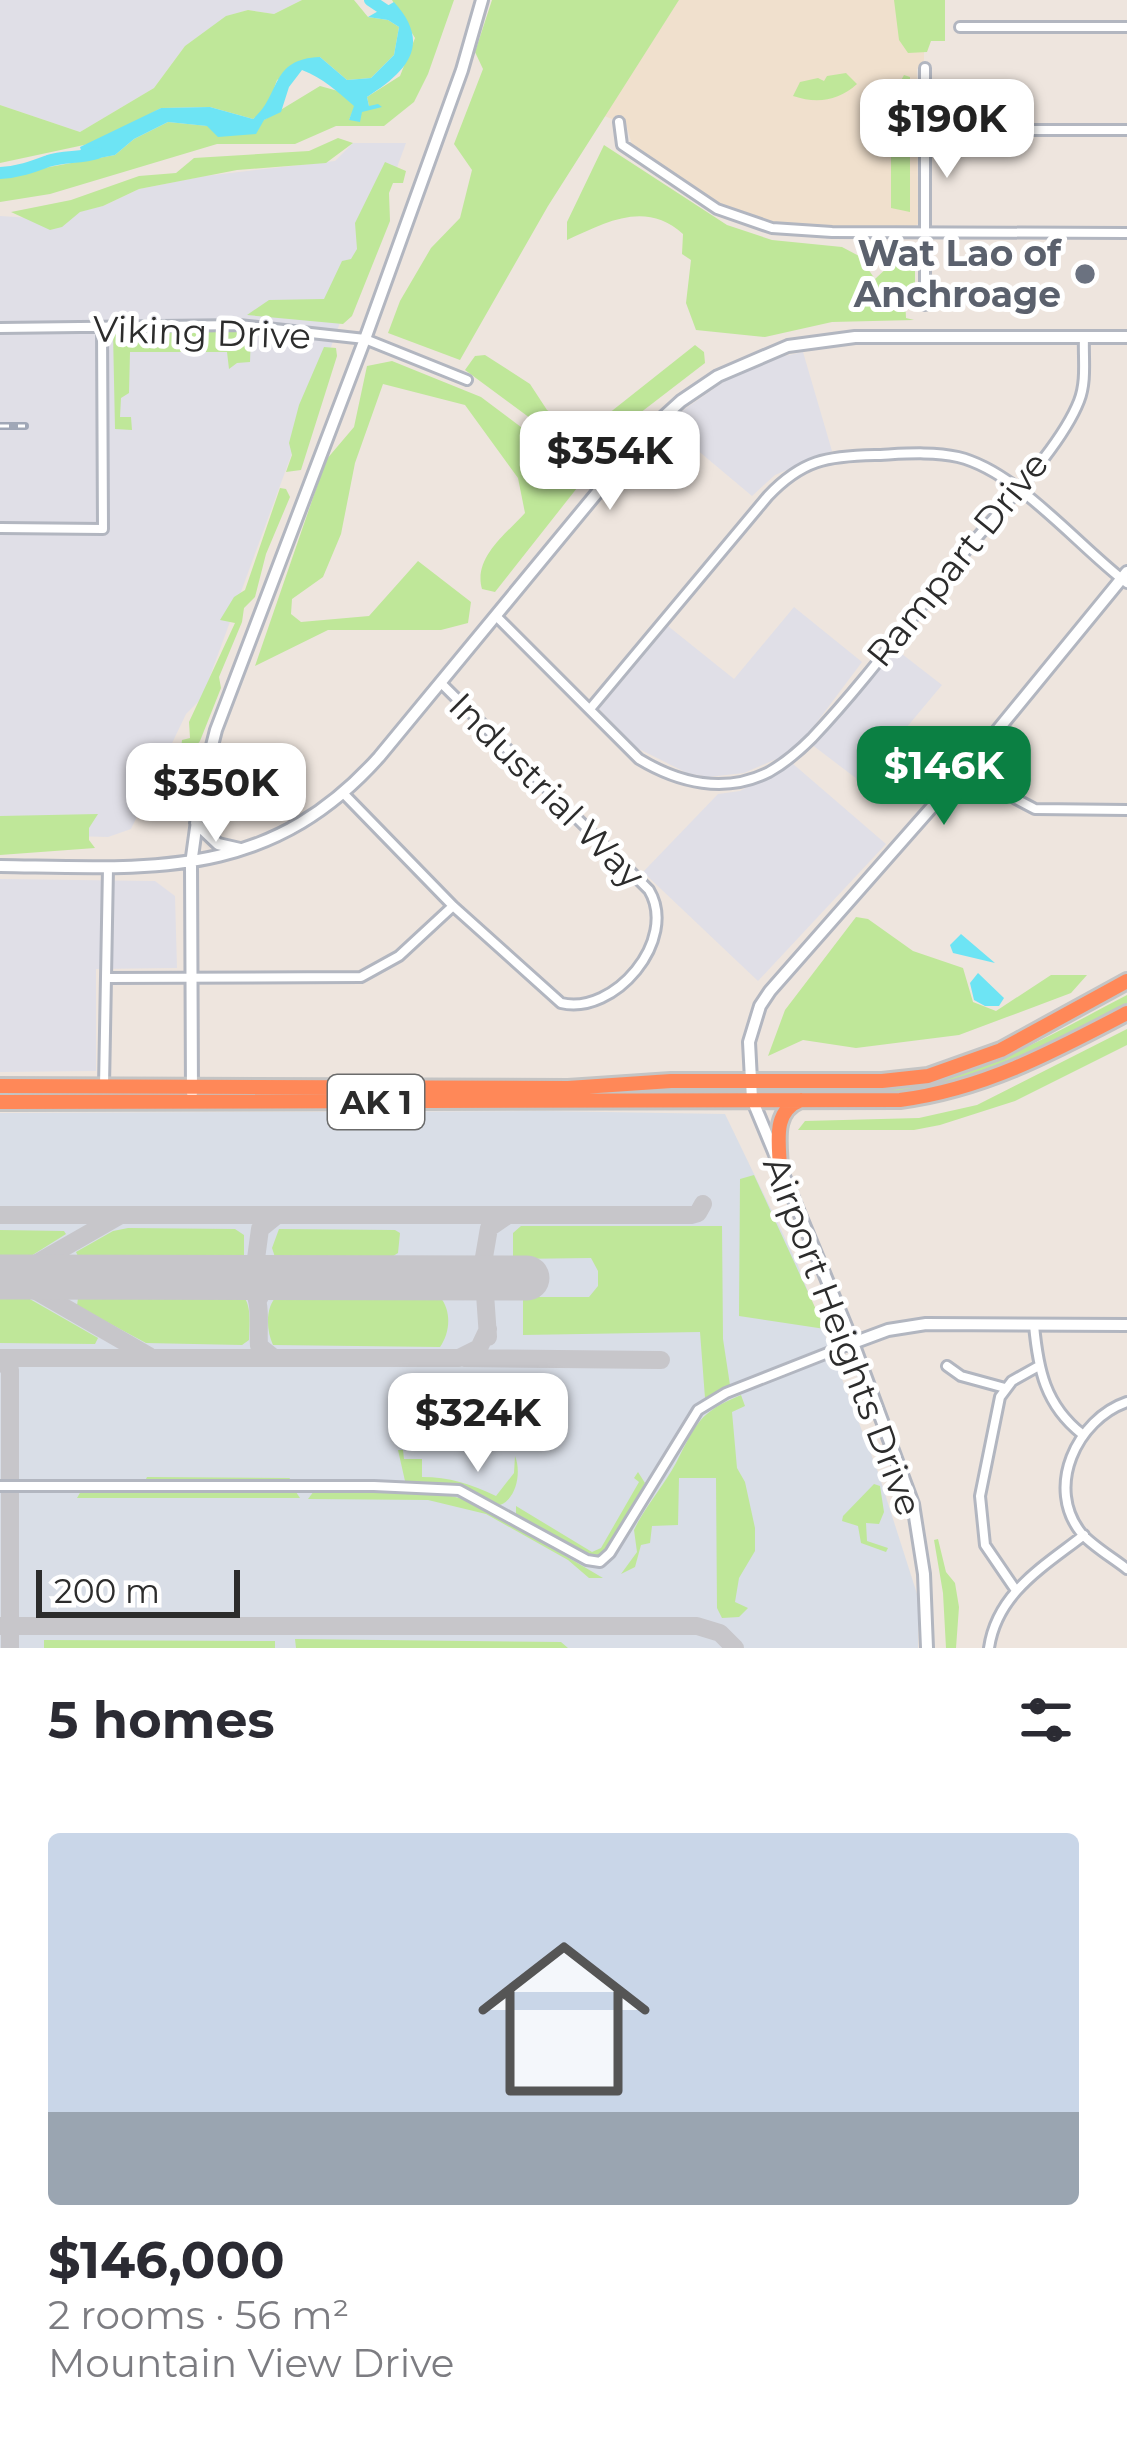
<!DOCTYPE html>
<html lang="en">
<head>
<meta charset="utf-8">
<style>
	:root { --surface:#fff; --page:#f2f2f3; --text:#2b2b33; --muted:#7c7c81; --line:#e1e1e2; --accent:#0b8043 }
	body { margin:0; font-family:Montserrat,sans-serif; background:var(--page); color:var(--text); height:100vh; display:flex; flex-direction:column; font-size:45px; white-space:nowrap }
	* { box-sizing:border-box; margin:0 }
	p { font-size:39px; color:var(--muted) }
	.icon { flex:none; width:66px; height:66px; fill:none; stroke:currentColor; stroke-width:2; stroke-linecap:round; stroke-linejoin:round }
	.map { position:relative; height:1648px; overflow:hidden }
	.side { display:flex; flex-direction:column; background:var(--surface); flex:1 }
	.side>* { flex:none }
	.scale { position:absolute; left:36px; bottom:30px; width:204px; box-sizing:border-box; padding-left:12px; border:6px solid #2c2c2c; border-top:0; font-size:33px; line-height:42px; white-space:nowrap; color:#2c2c2c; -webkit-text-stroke:9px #fff; paint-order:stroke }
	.price { position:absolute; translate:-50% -102px; padding:0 27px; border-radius:24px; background:#fff; color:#222; font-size:39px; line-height:78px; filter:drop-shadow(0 3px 6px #0008) }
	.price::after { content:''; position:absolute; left:50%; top:72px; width:36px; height:27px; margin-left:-18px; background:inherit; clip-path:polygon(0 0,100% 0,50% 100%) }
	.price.selected { background:var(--accent); color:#fff }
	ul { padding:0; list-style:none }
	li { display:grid; align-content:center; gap:24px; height:636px; padding:0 48px }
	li+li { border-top:3px solid var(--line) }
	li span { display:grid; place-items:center; height:372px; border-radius:12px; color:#555 }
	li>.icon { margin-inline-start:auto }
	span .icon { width:216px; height:216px; fill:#fffc; stroke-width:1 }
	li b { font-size:51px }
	h2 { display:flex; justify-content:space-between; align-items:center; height:144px; padding:0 48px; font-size:51px }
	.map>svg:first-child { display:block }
	.industrial { fill:#e0dfe7 }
	.education { fill:#f0e0cd }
	.airport { fill:#d9dee7 }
	.green { fill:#bfe799 }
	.water { fill:#6de4f4 }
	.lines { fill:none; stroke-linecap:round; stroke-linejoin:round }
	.river { stroke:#6de4f4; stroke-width:12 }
	.taxiway { stroke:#c7c6ca; stroke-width:18 }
	.runway { stroke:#c7c6ca; stroke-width:45 }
	.street-casing { stroke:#b2b6c0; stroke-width:14 }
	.secondary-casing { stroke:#b2b6c0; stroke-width:16 }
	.highway-casing { stroke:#c4c4c4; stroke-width:20 }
	.street { stroke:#fff; stroke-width:8 }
	.secondary { stroke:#fff; stroke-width:10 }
	.highway { stroke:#ff8858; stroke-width:14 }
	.rail-casing { stroke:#a0a7b7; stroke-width:8 }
	.rail { stroke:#fff; stroke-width:3; stroke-dasharray:9; stroke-linecap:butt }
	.worship-dot { fill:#6b7280; stroke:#fff; stroke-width:4.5 }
	.labels { text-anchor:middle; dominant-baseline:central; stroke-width:10; stroke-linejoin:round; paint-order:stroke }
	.shield { fill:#fff; stroke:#6b6b6b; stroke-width:3 }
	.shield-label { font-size:33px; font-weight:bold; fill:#2c2c2c }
	.worship-label { font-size:36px; font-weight:bold; fill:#5b616d; stroke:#fff; text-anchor:end }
	.street-label { font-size:36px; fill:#2c2c2c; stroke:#fff }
</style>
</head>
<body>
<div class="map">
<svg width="1127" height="1648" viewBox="0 0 1127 1648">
	<rect width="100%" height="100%" fill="#eee5de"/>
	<!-- industrial -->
	<path class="industrial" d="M0,0H302L274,14L248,10L227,16L185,46L154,88L80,132L0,105Z
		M353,143H406L202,698L186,714L131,829L108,837L0,834V216L49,219L103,206L139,189L205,176L335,161Z
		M803,352L832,451L775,475L752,496L665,423L729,378L775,358Z
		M794,607L862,662L805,738L781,757L744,773L708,777L687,773L637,748L599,709L668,626L734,679Z
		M893,647L942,685L861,782L811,744Z
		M792,763L886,844L758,981L643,872L718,794L740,791Z
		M0,879L155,881L175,896L177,968L96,969V1071L0,1072Z"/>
	<!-- education -->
	<path class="education" d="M679,0H924V61L917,69L918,224L912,228H810L756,220L700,194L632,145L626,124L604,116Z"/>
	<!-- airport -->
	<path class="airport" d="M544,1111L725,1114L797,1263L878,1472L918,1597V1648H0V1113Z"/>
	<!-- green -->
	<path class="green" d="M302,0H354L368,17L388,20L399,27L394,55L371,78L347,80L320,57L277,80L267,108L253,119L210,107L161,108L98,142L0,163V105L80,132L154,88L185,46L226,16L248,10L274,14Z
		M392,0H454L428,74L414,102L384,126H336L295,144H217L50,194L0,202V176L115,155L134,139L168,122L208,126L264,120L320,86L338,91L355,106L349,120L369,106L367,97L400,76L415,38Z
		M492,0H679L548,206L460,360L388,333L400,301L431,248L460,218L472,170L454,144L483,69L475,52Z
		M894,0H945V41H931L927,52L908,53L899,40Z
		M846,73L857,84C838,101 817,104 793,96L800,82L818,78L824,81L827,76Z
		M904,75L910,77V212L891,208V99Z
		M338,138L353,143L326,163L237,170L139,189L103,206L80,212L62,227L50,230L11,212L71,200L139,176L176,173L194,158L309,151Z
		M604,145L727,225L772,240L842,247L859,256L875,279L889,266L896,247L915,243V290L905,298L906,318L914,320L832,322L765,337L696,330L686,303L691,260L682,254L683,234C646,200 606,222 567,240V222Z
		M385,162L406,171L403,183H393L389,193L390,221L352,316L343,324L247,315L269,300L324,299L342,261L351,259L357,249L355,223Z
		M113,332H251L250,362L237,363L229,369L227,352H130L129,393L121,398L120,417H131L132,430L115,429Z
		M695,345L704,352L705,363L640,413L599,461L580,455L465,370L475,356L485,355L530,384L547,410L584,433Z
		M324,347L336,348L337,356L301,470L286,472L292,455L289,443L299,405Z
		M392,361L481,397L574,467L577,488L495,592L482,589C473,558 506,534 525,513L518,478L465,405L383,384L355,463L341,534L323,577L292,599L291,614L301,622L369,616L418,561L471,602L468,623L441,630H328L255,666L326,460L354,427L367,366Z
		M280,488L286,489L290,497L266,554L255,597L244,608L242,622L219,677L221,688L200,741L179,769L182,740L190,738L189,722L235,623L220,620L234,597L245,590Z
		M98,814L89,828V840L95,848L0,855V816Z
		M856,917L868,919L913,951L963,968L973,1002L996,1011L1051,975H1087L1071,993L959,1035L856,1048L803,1040L768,1056L785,1010Z
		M1127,995V1004C1058,1040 926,1118 848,1090C958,1092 1033,1044 1127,995Z
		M1127,1029V1045L1015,1101L940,1125L914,1130H798L805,1121L919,1118L977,1105Z
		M754,1175L825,1329L739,1316L740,1179Z
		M521,1226H722L723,1339L730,1385L705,1398L700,1332L523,1335V1297H589L598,1286V1271L591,1258L513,1259V1233Z
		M128,1228L235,1229L244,1235V1255L239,1259L78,1256L76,1252L113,1231Z
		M279,1229L395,1230L400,1233L398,1253L390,1258L283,1260L275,1257L272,1248Z
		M0,1230L64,1231L66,1234L31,1256L0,1259Z
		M278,1295L440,1297C452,1311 450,1333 440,1347L273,1345C266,1330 265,1306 278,1295Z
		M244,1297C252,1308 249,1326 249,1340L242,1345L146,1343L77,1306L78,1298Z
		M0,1298H28L98,1338L95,1344L0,1343Z
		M741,1395L745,1406L732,1412L737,1468L745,1482L755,1528V1551L739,1578L735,1602L748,1608L739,1617L722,1618L717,1608L716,1478H679L678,1525L652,1526L650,1543L641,1545L635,1567L621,1574L637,1552L634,1530L638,1522C650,1501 665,1483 676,1463C696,1424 699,1412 741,1395Z
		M398,1450H403L404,1459H422V1477C449,1477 471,1484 496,1496L514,1473L515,1456C521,1470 518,1498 500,1505L461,1485L405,1481Z
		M638,1472L645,1483L607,1552L593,1557L516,1516V1506L592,1552L601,1548L639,1482L634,1478Z
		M290,1478L288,1482L146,1479L147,1477Z
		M874,1484L880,1486L884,1512L879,1524L866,1523L867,1541L888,1548L886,1552L861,1543L858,1526L842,1521L843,1516Z
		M81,1491L296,1492L300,1498H77Z
		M314,1491L434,1492L472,1501L603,1578H589L568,1560L486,1514L428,1500L308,1499Z
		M938,1539L946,1572L955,1583L959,1607L956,1648H946L943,1593L934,1540Z
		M295,1639L561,1642L568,1648H296Z
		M44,1640L275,1641V1648H44Z"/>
	<!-- water -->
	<path class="water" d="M394,2C432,44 408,71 367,97L369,106L378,104L382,107L362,112L360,122L349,120L354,106C337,91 323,78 302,70L289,87L281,112L264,120L256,134L218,137L207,126L168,122L134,139L115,155L84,161L80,147L161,108L210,107L253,119C282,94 269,59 320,57L347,80L371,78L394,55L399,27L388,20L368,17Z
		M961,934L995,963L953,953L950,945Z
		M978,973L1004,998L999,1006H985L974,1000L970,983Z"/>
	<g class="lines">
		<!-- river -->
		<path class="river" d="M370,0L394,16
			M0,173C19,172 32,167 48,161C63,156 81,158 97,153"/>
		<!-- taxiway -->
		<path class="taxiway" d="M0,1215H691L698,1213L703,1204
			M6,1276L23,1271L119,1216
			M1,1277L24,1284L149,1356
			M232,1277C267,1286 257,1317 259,1346L274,1358
			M232,1277L255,1266L260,1229L276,1216
			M461,1278L485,1294L488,1337
			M461,1278L483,1263L489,1228L508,1215
			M258,1300L266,1285L282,1278
			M0,1358H459L479,1348L488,1329
			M0,1358L10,1370V1648
			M464,1358L661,1360
			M0,1626H697L720,1633L735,1648"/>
		<!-- runway -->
		<path class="runway" d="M0,1277L527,1278"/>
		<defs>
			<path id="street" d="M960,27H1127
				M619,122L622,145L717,209L772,228L832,232L1127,233
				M925,130H1127
				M925,305V68
				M0,328L239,325L365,339L467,380
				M0,528L103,529L102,328
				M496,616L639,759C679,783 725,794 769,772C785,763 799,751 812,738C868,679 917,610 969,547C1002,507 1061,447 1079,401C1087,381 1083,358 1084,337
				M590,709L768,496C802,460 827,456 875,455C901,454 932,451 958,457C1017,471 1078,546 1127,583
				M971,762L1016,799L1035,809L1127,810
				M345,795L453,906L561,1003C614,1016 679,940 649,890L441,683
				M106,978L361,977L399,956L453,906
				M104,1086L108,868
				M1034,1325C1038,1369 1045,1405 1082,1434
				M947,1366L961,1376L1005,1388
				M1127,1402C1077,1419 1044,1488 1082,1534C1094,1547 1113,1558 1127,1569
				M0,1486H374L459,1490L587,1560L600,1562L610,1553L698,1410L726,1393L853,1343
				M1015,1589L985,1545L980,1496L1000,1397L1012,1381L1037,1367
				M989,1648C997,1593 1043,1567 1084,1535"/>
			<path id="secondary" d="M196,823L218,844L240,849
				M0,866C152,868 268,881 379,757L648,431L681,401L718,376L788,346L855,337H1127
				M192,1093L191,864L202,785L216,730L365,339L462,70L482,0
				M853,1343L888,1330L926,1324L1127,1325
				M927,1648L924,1574L913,1504L853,1343L752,1099L749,1042L760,1006L770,991L969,765L1127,572"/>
			<path id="highway" d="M0,1086L568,1088L671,1081H882L928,1076L1001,1050L1127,981
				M0,1102L900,1100C984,1089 1053,1052 1127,1013
				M780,1168C779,1142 772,1111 801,1100"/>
		</defs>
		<!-- street casing -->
		<use href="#street" class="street-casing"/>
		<!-- secondary casing -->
		<use href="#secondary" class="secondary-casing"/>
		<!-- highway casing -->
		<use href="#highway" class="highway-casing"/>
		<!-- street -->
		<use href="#street" class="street"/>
		<!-- secondary -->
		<use href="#secondary" class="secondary"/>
		<!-- highway -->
		<use href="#highway" class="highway"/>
		<defs>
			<path id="rail" d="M0,426H25"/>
		</defs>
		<!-- rail casing -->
		<use href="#rail" class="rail-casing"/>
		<!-- rail -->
		<use href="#rail" class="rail"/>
	</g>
	<!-- markers -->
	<circle class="worship-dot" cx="1085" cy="274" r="12"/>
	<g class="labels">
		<!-- shield labels -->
		<rect class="shield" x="328" y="1075" width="96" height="54" rx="9"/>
		<g class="shield-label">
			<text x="376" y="1102">AK 1</text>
		</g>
		<!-- worship labels -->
		<g class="worship-label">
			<text x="1061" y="253">Wat Lao of<tspan x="1061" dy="41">Anchroage</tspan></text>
		</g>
		<!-- street labels -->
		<g class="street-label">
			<text transform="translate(202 332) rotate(2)">Viking Drive</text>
			<text transform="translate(957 559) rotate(-51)">Rampart Drive</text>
			<text transform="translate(547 790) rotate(45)">Industrial Way</text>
			<text transform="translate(843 1336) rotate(69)">Airport Heights Drive</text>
		</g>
	</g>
</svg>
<div class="scale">200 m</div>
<b class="price" style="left:947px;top:181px">$190K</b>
<b class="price" style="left:610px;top:513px">$354K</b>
<b class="price selected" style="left:944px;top:828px">$146K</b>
<b class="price" style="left:216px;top:845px">$350K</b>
<b class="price" style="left:478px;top:1475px">$324K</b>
</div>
<section class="side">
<h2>5 homes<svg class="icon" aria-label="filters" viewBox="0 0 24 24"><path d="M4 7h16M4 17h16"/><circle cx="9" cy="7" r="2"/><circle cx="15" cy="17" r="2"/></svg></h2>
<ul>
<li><span style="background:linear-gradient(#c9d6e8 75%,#9aa5b1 0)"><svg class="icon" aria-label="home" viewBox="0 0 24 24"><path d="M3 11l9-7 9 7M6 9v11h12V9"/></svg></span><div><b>$146,000</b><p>2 rooms · 56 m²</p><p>Mountain View Drive</p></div></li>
</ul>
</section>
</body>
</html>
